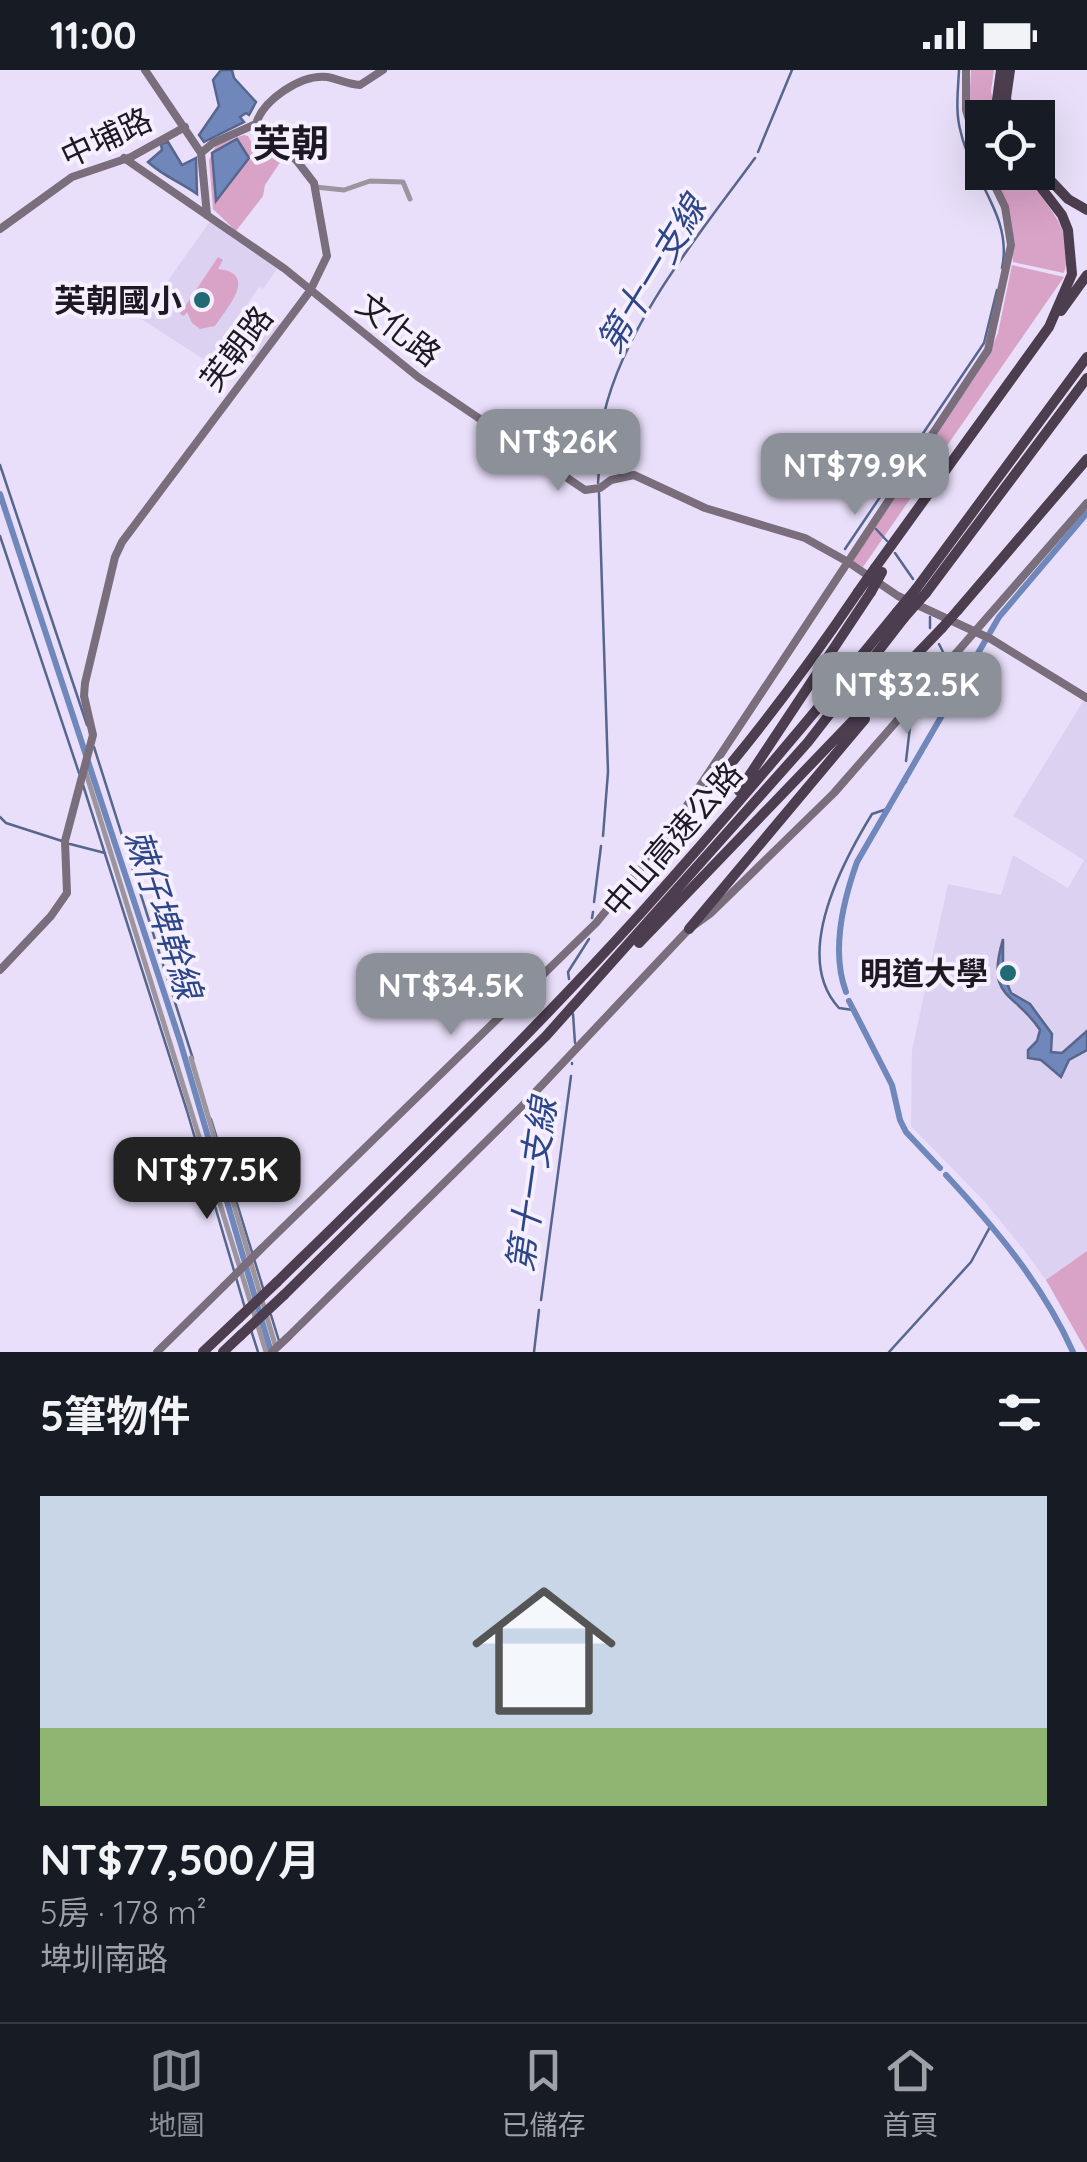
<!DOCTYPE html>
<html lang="zh-TW">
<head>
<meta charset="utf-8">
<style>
	:root { --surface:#171b24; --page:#20242c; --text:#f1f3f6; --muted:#9ea1a6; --line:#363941; --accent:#8c9099 }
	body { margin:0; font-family:Quicksand,"Noto Sans TC",sans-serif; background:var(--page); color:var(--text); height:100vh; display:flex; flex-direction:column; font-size:38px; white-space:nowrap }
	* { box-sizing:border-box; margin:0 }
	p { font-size:32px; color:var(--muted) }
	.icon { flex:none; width:55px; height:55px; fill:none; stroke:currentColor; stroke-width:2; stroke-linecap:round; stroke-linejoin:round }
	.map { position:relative; height:1282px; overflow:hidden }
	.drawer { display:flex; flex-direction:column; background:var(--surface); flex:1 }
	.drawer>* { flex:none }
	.buttons { position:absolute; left:965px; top:30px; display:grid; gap:20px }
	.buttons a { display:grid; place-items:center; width:90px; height:90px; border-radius:0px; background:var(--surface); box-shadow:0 10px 40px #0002; font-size:50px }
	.price { position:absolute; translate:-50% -85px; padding:0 22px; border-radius:20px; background:var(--accent); color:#fff; font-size:32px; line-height:65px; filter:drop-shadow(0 2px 5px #0008) }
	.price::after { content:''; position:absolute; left:50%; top:60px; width:30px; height:22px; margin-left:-15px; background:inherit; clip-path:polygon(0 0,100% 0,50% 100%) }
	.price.current { background:#222; color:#fff }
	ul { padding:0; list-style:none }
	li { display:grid; align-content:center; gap:20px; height:530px; padding:0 40px }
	li span { display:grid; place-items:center; height:310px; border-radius:0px; color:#555 }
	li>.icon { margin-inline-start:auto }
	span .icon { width:180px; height:180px; fill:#fffc; stroke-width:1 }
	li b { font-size:42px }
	h2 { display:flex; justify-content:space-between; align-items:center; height:120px; padding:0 40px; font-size:42px }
	.status { display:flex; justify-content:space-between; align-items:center; height:70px; padding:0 50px; background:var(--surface); direction:ltr }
	.status svg { height:28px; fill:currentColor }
	.tabs { display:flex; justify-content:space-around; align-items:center; height:140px; border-top:2px solid var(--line); background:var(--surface); font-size:28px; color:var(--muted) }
	.tabs a { display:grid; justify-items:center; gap:5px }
	.tabs .current { color:var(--accent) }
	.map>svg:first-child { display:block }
	.built { fill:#ddd1f2 }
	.green { fill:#d9a2c7 }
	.water { fill:#6f87bb; stroke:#56668d; stroke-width:2.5 }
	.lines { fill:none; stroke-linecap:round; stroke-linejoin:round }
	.stream { stroke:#56668d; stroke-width:2.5 }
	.canal { stroke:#6f87bb; stroke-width:6 }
	.street { stroke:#9d959e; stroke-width:5 }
	.secondary { stroke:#7a6e7c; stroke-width:8 }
	.highway { stroke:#4c3d4f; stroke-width:10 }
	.secondary-bridge { stroke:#7a6e7c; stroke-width:8 }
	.highway-bridge { stroke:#4c3d4f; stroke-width:10 }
	.poi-dot { fill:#206975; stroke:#f5efff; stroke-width:4 }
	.labels { text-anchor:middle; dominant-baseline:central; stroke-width:8; stroke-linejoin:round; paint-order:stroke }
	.street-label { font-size:32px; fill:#1d1922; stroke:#f5efff }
	.poi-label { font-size:32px; font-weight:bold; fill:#1d1922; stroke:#f5efff; text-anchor:end }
	.water-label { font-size:35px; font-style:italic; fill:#2c4688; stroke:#f5efff }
	.quarter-label { font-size:38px; font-weight:bold; fill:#1d1922; stroke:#f5efff }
</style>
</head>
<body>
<div class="status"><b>11:00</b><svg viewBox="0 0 49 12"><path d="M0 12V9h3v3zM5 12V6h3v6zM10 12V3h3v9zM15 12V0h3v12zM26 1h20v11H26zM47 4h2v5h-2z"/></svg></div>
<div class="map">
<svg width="1087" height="1282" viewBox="0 0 1087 1282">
	<rect width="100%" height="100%" fill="#e9dffa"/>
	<!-- built -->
	<path class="built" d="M210,151L277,199L263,219L259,217L247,235L280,255L254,288L237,278L222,301L141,249Z
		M1083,631L1087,633V1282L1050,1216L1024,1180L983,1130L911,1056L912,980L948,814L1001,825L1013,785L1068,818L1084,790L1013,746Z"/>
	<!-- green -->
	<path class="green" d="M971,0H994L991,21L996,47L982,48V86L969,40Z
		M244,65L248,66L261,91L279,80L285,85L265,115L263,126L236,161L213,139L209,90L216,75Z
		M991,103H1024C1046,136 1077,160 1064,203L1013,192L1009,143Z
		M218,187L223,190L218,199C259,203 227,238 215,256L200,259L192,253L187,242L184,246L180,244Z
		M1012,195L1064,207L863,497L853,491L987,289L998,263Z
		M1087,1181V1282L1046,1210Z"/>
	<!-- water -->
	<path class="water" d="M221,0H232L234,8L256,32L249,45L246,43L240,47L244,52L204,72L199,65L219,36L213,10Z
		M237,69L249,88L216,131L212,83Z
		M168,72L182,95L196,88L197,124C180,112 163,106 148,92L162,80L161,74Z
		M1003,869V903L1011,923L1030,934L1052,964L1051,982L1062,983L1087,961V980L1069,990L1061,1007L1041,990L1028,988V980L1037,971L1040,960C1014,920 985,930 1003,869Z"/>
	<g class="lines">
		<!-- stream -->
		<path class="stream" d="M959,0C958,21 955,43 961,63C972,110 1013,147 1002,198
			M758,82L792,0
			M0,395L87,655
			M598,413C600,390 600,366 604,344C625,253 701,162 755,88
			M599,423L608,702L603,766
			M876,459L887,471
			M0,466L79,703
			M845,479L984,273L997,220
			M895,483L913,509
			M930,547V558
			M915,624L945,586L939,574
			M94,677L193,989
			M906,691L912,640
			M906,712V706
			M83,715L187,1041L245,1238
			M0,747L6,753L62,771
			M70,774L105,783
			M594,832L601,776
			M592,848L593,842
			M569,909L568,902L589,869
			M853,940L839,938C792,887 842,793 872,744L890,738
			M573,944L575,973
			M572,994V993
			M211,1049L263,1218
			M541,1230L571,1006
			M271,1245L279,1271
			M251,1260L258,1282
			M534,1282L539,1240
			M889,1282L971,1192L991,1155"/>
		<!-- canal -->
		<path class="canal" d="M0,424L180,971L271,1282
			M846,922C831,882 843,831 857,792L999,547L1087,443
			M849,931L892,1015L900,1050L906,1062L940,1098
			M946,1105C996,1159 1043,1215 1073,1282"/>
		<!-- street -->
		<path class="street" d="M315,117L344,120L370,111L403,112L410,129
			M86,703L266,1282
			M191,988L276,1278"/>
		<!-- secondary -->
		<path class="secondary" d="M145,0L201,83L207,145
			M966,0V40L982,92
			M256,54C263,30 301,4 327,7C338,9 348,14 360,15L383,0
			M201,83L213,73L256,54
			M124,88L285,199L418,307L585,420L600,418L611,410L634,405L705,438L805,468L848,492L898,526L991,569L1087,628
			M0,159L72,107L131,87L185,57
			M676,752L988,280L1011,175L1005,137L988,102
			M0,900L51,846L67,823L65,771L93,665L84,626L85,613L115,487L122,472L310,221L327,186L314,113L297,91L256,54
			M261,1179L596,853L663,771
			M288,1267L525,1033L689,859L711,843L834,723L1087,433
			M157,1282L224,1216"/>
		<!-- highway -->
		<path class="highway" d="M1010,0L1006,28L1010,48
			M999,48L997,30L1001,0
			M1038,97L1068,129L1087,140
			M1061,241L1087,205
			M875,498L1049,257L1072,204L1068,160L1062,145L1029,102
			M916,519L1087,287
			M926,523L1087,308
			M958,540L1087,389
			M739,721L871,522
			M661,774C734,695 798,611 858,522
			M689,859L865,649
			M639,873L942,558
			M277,1212C401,1091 525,971 641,843C729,745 814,644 897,542
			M284,1225L546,966L808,672L904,548
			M203,1282L239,1248
			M223,1282L241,1265"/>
		<!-- secondary-bridge -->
		<path class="secondary-bridge" d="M224,1216L261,1179
			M272,1282L288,1267"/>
		<!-- highway-bridge -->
		<path class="highway-bridge" d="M858,522L875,498
			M871,522L882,502
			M897,542L916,519
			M904,548L926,523
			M942,558L958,540
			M239,1248L277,1212
			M241,1265L284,1225"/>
	</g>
	<!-- markers -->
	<g class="poi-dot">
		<circle cx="202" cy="230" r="10"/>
		<circle cx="1008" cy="903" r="10"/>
	</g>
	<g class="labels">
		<!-- street labels -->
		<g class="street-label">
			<text transform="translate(106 67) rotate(-25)">中埔路</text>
			<text transform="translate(399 259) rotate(38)">文化路</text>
			<text transform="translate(236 278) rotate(-53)">芙朝路</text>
			<text transform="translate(672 769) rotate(-49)">中山高速公路</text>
		</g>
		<!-- poi labels -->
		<g class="poi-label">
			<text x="182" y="230">芙朝國小</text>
			<text x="988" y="903">明道大學</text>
		</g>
		<!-- water labels -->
		<g class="water-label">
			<text transform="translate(651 204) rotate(-59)">第十一支線</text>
			<text transform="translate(164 844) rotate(72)">棘仔埤幹線</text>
			<text transform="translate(531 1115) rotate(-82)">第十一支線</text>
		</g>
		<!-- quarter labels -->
		<g class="quarter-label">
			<text x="291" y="73">芙朝</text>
		</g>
	</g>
</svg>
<div class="buttons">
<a><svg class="icon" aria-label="locate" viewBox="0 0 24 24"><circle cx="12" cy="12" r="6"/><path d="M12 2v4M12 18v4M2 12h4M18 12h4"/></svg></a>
</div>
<b class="price" style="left:558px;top:424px">NT$26K</b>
<b class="price" style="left:855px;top:448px">NT$79.9K</b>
<b class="price" style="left:907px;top:667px">NT$32.5K</b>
<b class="price" style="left:451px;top:968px">NT$34.5K</b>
<b class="price current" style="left:207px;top:1152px">NT$77.5K</b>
</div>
<section class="drawer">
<h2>5筆物件<svg class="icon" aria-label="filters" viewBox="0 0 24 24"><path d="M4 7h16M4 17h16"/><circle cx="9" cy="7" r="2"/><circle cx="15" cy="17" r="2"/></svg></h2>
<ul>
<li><span style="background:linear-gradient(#c9d6e8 75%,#8fb573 0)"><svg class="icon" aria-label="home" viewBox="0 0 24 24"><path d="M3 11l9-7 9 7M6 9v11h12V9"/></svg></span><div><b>NT$77,500/月</b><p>5房 · 178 m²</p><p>埤圳南路</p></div></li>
</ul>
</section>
<nav class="tabs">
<a class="current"><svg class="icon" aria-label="map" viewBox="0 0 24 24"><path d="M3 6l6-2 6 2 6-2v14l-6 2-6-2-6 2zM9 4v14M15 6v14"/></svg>地圖</a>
<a><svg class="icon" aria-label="saved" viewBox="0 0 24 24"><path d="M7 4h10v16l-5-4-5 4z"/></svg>已儲存</a>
<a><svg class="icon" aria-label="home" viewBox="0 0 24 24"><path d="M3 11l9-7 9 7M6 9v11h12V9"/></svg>首頁</a>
</nav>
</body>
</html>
